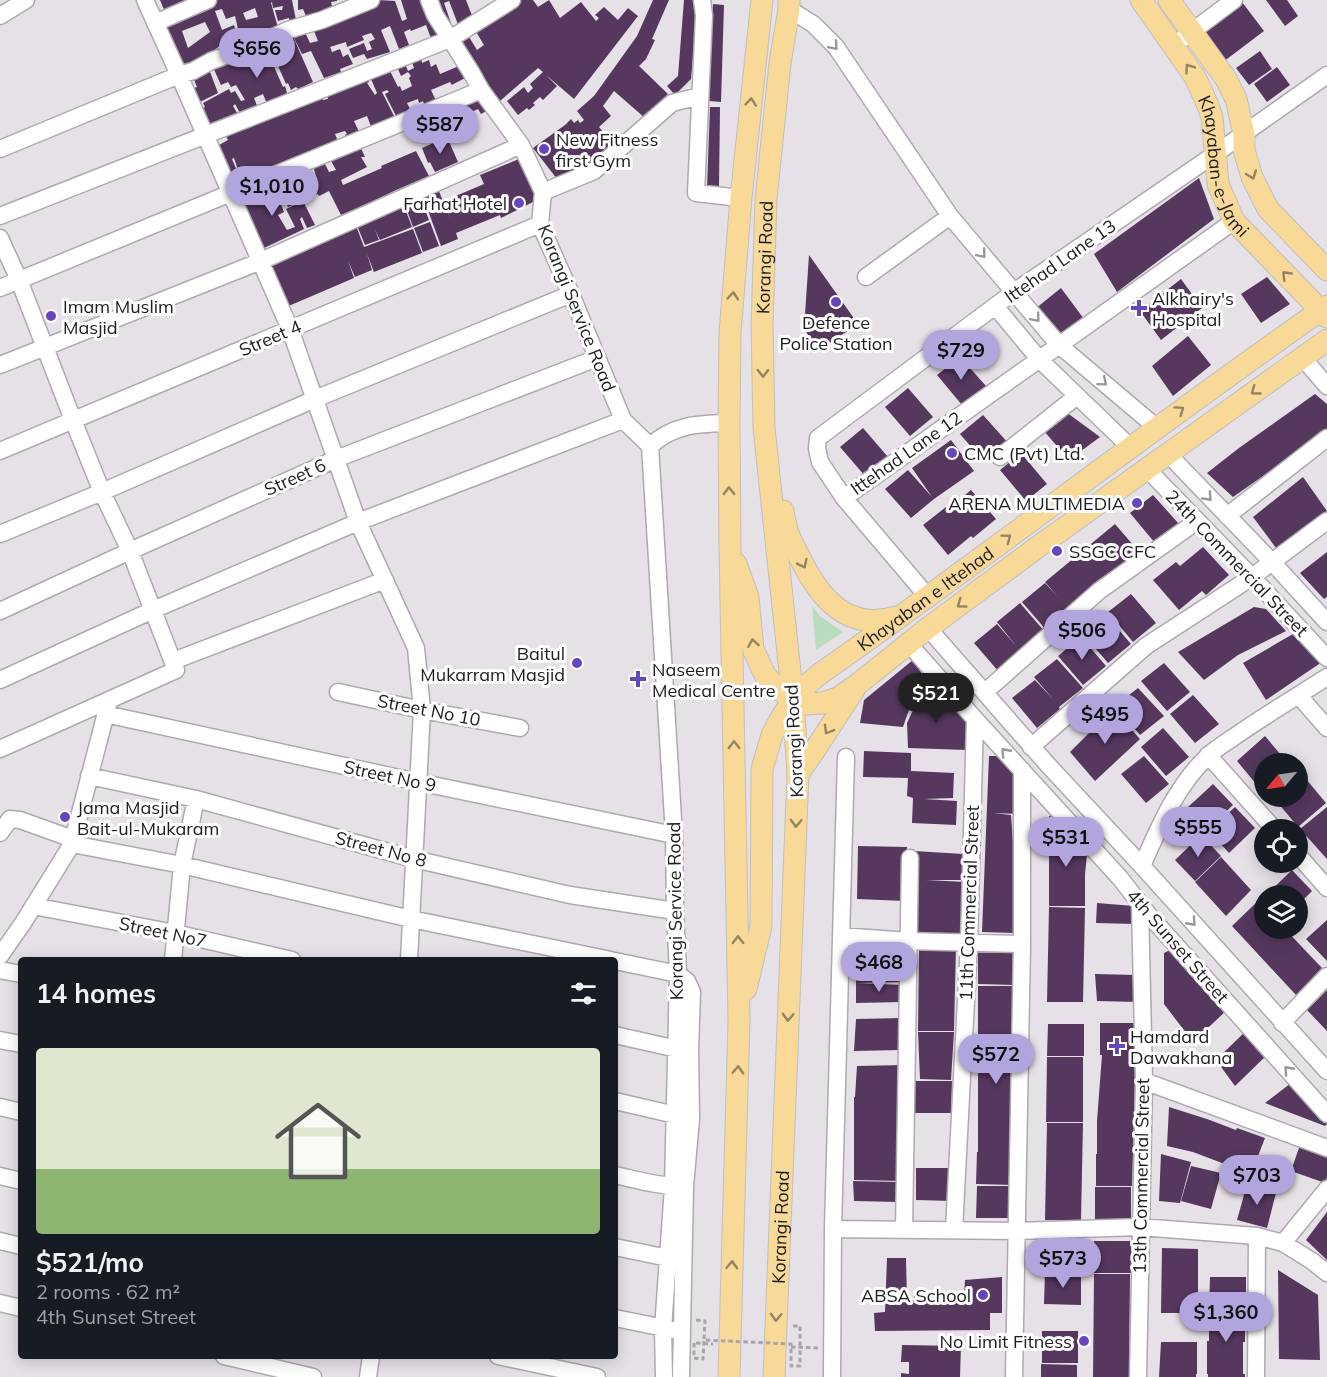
<!DOCTYPE html>
<html lang="en">
<head>
<meta charset="utf-8">
<style>
	:root { --surface:#171b24; --page:#20242c; --text:#f1f3f6; --muted:#9ea1a6; --accent:#b2a5dd }
	body { margin:0; font-family:Mulish,sans-serif; background:var(--page); color:var(--text); height:100vh; display:flex; flex-direction:column; font-size:22px; white-space:nowrap }
	* { box-sizing:border-box; margin:0 }
	p { font-size:20px; color:var(--muted) }
	.icon { flex:none; width:33px; height:33px; fill:none; stroke:currentColor; stroke-width:2; stroke-linecap:round; stroke-linejoin:round }
	.map { position:relative; flex:1; overflow:hidden }
	.details { position:absolute; left:18px; top:957px; width:600px; height:402px; display:flex; flex-direction:column; background:var(--surface); border-radius:6px; box-shadow:0 3px 15px #0003 }
	.details>* { flex:none }
	.needle { width:39px; rotate:241deg }
	.buttons { position:absolute; left:1254px; top:753px; display:grid; gap:12px }
	.buttons a { display:grid; place-items:center; width:54px; height:54px; border-radius:50%; background:var(--surface); box-shadow:0 3px 15px #0003; font-size:30px }
	.price { position:absolute; translate:-50% -51px; padding:0 14px; border-radius:21px; background:var(--accent); color:#111; font-size:20px; line-height:39px; filter:drop-shadow(0 2px 3px #0008) }
	.price::after { content:''; position:absolute; left:50%; top:36px; width:18px; height:14px; margin-left:-9px; background:inherit; clip-path:polygon(0 0,100% 0,50% 100%) }
	.price.active { background:#222; color:#fff }
	ul { padding:0; list-style:none }
	li { display:grid; align-content:center; gap:12px; height:318px; padding:0 18px }
	li span { display:grid; place-items:center; height:186px; border-radius:6px; color:#555 }
	li>.icon { margin-inline-start:auto }
	span .icon { width:108px; height:108px; fill:#fffc; stroke-width:1 }
	li b { font-size:26px }
	h2 { display:flex; justify-content:space-between; align-items:center; height:72px; padding:0 18px; font-size:26px }
	.map>svg:first-child { display:block }
	.green { fill:#b9dbbe }
	.building { fill:#56385f; fill-rule:evenodd }
	.lines { fill:none; stroke-linecap:round; stroke-linejoin:round }
	.minor-casing { stroke:#aea9af; stroke-width:19 }
	.major-casing { stroke:#bfbfc0; stroke-width:23 }
	.path { stroke:#a8a4a9; stroke-width:3; stroke-dasharray:4.5 3; stroke-linecap:butt }
	.minor { stroke:#fff; stroke-width:16 }
	.major { stroke:#f8d997; stroke-width:21 }
	.path-bridge { stroke:#a8a4a9; stroke-width:3; stroke-dasharray:4.5 3; stroke-linecap:butt }
	.oneway { stroke:#999899 }
	.oneway2 { stroke:#958460 }
	.poi-dot { fill:#6646be; stroke:#fff; stroke-width:2 }
	.labels { text-anchor:middle; dominant-baseline:central; stroke-width:6; stroke-linejoin:round; paint-order:stroke }
	.poi-label { font-size:18px; fill:#1c1b1d; stroke:#fff; text-anchor:start }
	.street-label { font-size:18px; fill:#1c1b1d; stroke:#fff }
</style>
</head>
<body>
<div class="map">
<svg width="1327" height="1377" viewBox="0 0 1327 1377">
	<rect width="100%" height="100%" fill="#e6e1e7"/>
	<!-- green -->
	<path class="green" d="M812,606L820,616L843,632L816,650Z"/>
	<!-- building -->
	<path class="building" d="M160,0H192L165,12Z
		M215,0H292L297,25L290,26L289,18L278,21L275,10H282L283,6L273,8L272,2L271,3L279,31L262,34L251,37L249,31L239,33L235,16L226,19L222,9L215,11L222,30L234,25L240,48L231,52L226,40L200,63L183,69L163,23ZM255,8L258,17L246,20L243,13ZM205,22L210,32L188,48L182,31Z
		M298,0H337V1L331,2L334,15L301,24V17L306,16L303,9L298,10Z
		M378,0L395,1L402,21L407,19L401,0H426L445,35L432,41L426,25L411,31L410,29L404,32L409,45L399,49L390,26L381,30L390,52L367,59L364,54L353,58L349,49L364,43L367,51L372,49L369,42L375,39L371,33L362,36L364,40L347,47L346,42L330,47L332,52L340,49L343,57L348,54L353,64L340,69L341,72L324,78L311,51L302,54L294,38L298,37L297,33L304,30L310,43L318,41L312,26Z
		M431,0H466L475,23L459,27L449,1L444,3L453,29Z
		M518,0H533L538,7L549,0L560,18L581,2L596,21L599,18L595,15L604,7L618,20L628,8L638,16L574,99L546,75L557,86L543,100L540,97L533,103L535,105L529,110L527,108L518,115L507,101L524,87L528,93L533,88L530,84L543,72L538,68L500,101L472,63L469,65L460,36L466,32L477,50L484,45L475,30Z
		M653,0H669L652,39L655,40L646,59L639,66L668,94L653,113L645,118L614,91L603,106L611,116L599,127L613,144L592,158L595,162L561,184L533,148L565,125L571,119L574,123L578,120L580,123L584,120L577,111L594,96L637,36Z
		M684,0H698L691,79L675,95L667,86L678,76Z
		M1266,0H1287L1298,16L1285,26Z
		M1242,2L1264,31L1223,62L1201,33Z
		M713,4L724,5L721,102L709,101Z
		M291,32L313,82L298,89L296,87L291,90L288,83L286,84L271,50L267,51L283,87L285,86L287,93L267,104L263,94L254,98L258,108L241,115L235,104L233,106L239,116L210,126L201,109L205,107L203,103L229,89L231,93L235,91L241,101L245,100L236,85L231,87L228,82L221,85L212,65L239,57L242,65L245,64L241,56Z
		M1260,51L1272,69L1249,85L1236,68Z
		M421,55L422,63L429,60L431,67L436,64L440,74L459,66L465,78L452,85L450,82L431,90L437,103L426,109L423,101L419,103L418,99L407,103L412,113L398,120L385,94L389,92L387,90L382,92L395,118L372,129L367,116L354,121L360,134L347,140L345,135L347,134L345,131L335,134L339,144L313,150L314,153L248,182L243,174L249,172L248,170L239,173L234,158L232,159L237,171L231,174L219,145L228,140L225,134L319,93L323,100L328,99L326,91L367,78L369,82L367,83L375,95L377,93L371,79L380,76L379,74L389,69L398,87L400,86L402,91L412,86L409,78L411,76L408,72L401,76L397,67L403,59L408,71L414,68L411,59Z
		M1277,67L1290,85L1267,102L1254,84Z
		M209,69L218,93L198,103L191,89L197,87L192,75Z
		M481,94L490,109L481,114L478,109L443,125L437,112Z
		M710,107H720L719,186L707,188Z
		M447,137L458,162L435,172L430,162L428,163L422,148Z
		M360,146L365,157H361L367,167L341,180L343,185L382,168L381,166L416,151L429,176L394,191L360,208L341,215L329,191L319,196L318,194L288,207L278,183L307,169L310,176L304,180L307,186L314,184L312,181L317,179L313,166L324,162L329,172L336,170L330,159Z
		M519,159L537,200L501,218L500,215L456,233L458,239L441,246L422,194L438,189L450,218L444,201L484,184L480,175Z
		M1199,178L1214,219L1117,292L1094,254Z
		M273,184L284,212L278,215L287,230L295,227L286,209L303,201L315,225L307,228L302,217L300,219L304,229L260,250L237,202Z
		M420,196L429,220L413,227L404,202Z
		M403,203L412,227L380,240L375,230L379,240L365,245L356,223Z
		M430,222L439,246L423,252L414,228Z
		M355,223L364,247L413,229L422,253L374,272L367,254L372,270L355,277L348,261L354,278L284,308L266,265Z
		M809,255L858,324L819,350L804,329Z
		M1267,277L1290,304L1261,323L1241,294Z
		M1181,279L1202,308L1161,340L1140,311Z
		M1061,288L1084,319L1060,337L1035,309Z
		M1188,336L1211,365L1173,396L1152,366Z
		M960,357L986,386L962,405L937,375Z
		M908,388L933,417L910,436L885,407Z
		M1315,394L1327,404V431L1316,439L1233,497L1207,473L1239,448Z
		M1066,412L1100,437L1069,460L1044,431Z
		M983,415L1009,444L985,463L960,434Z
		M863,428L888,457L865,476L840,447Z
		M951,440L974,471L934,499L911,518L885,489L908,470L932,497L912,468Z
		M1021,453L1047,484L1026,501L1000,470Z
		M1303,477L1327,511L1276,548L1253,517Z
		M971,490L996,519L973,538L971,536L948,555L923,525L946,507L948,509Z
		M1153,495L1179,524L1155,543L1130,513Z
		M1115,524L1140,553L1047,631L1022,602L1045,583L1058,597L1045,582Z
		M1203,547L1229,575L1206,595L1202,591L1179,610L1153,580L1176,562L1180,566Z
		M1327,552V597L1324,599L1300,573Z
		M1131,594L1156,623L1133,642L1108,612Z
		M1020,603L1045,632L999,672L974,643L997,624L1017,647L997,622Z
		M1254,607L1266,609L1286,631L1238,655L1204,680L1178,652Z
		M1106,615L1131,644L1108,663L1083,634Z
		M1293,634L1322,662L1266,700L1243,663Z
		M1081,637L1106,666L1083,685L1058,656Z
		M1057,659L1083,688L1059,707L1060,709L1037,728L1012,698L1035,680L1053,699L1034,677Z
		M913,660L924,677L921,687L913,686L908,699L912,701L903,727L860,723L864,700Z
		M1164,663L1190,692L1167,711L1141,681Z
		M927,681L969,723L967,750L908,748L907,723Z
		M1138,688L1164,716L1140,735L1115,706Z
		M1193,695L1219,724L1195,743L1170,714Z
		M1113,709L1140,739L1095,781L1070,752Z
		M1163,728L1189,757L1166,776L1141,747Z
		M1265,736L1286,761L1282,764H1264V779L1257,785L1237,761Z
		M864,751L911,753V771L954,773L953,798L924,799L957,801L956,825L912,823L913,798L907,796L908,778L863,777Z
		M989,756H1006L1016,768L1019,814L993,813L1011,815L1014,855V933L982,932Z
		M1144,756L1169,784L1146,803L1121,774Z
		M1306,779L1326,803L1298,827L1278,803L1285,796H1298V786Z
		M1213,784L1233,805L1207,829L1187,808Z
		M1235,807L1255,828L1229,853L1209,831Z
		M1327,807V859L1300,829Z
		M1049,816L1056,818L1087,855L1085,874V906H1049Z
		M1201,835L1221,856L1195,881L1175,860Z
		M858,846L907,847L905,901L857,899Z
		M914,851L964,854L962,880H926L966,882L962,934L915,933Z
		M1221,857L1251,890L1226,916L1195,882Z
		M1292,870L1312,891L1298,905V896H1265Z
		M1258,901L1264,908V928H1284L1322,968L1296,995L1232,926Z
		M1097,903L1134,906L1136,924L1096,923Z
		M1049,907L1085,908L1083,1002H1047Z
		M1327,920V961L1306,939Z
		M919,947H956L954,1031H918Z
		M1174,948L1228,1009L1193,1042L1164,1004V953Z
		M905,950L902,982L856,983L857,951Z
		M978,952L1014,953V985L978,984Z
		M1095,974L1136,975L1138,1002L1097,1001Z
		M856,983L903,985L902,1002L856,1003Z
		M978,986H1014L1013,1185L976,1184L977,1152H978Z
		M1327,990V1031L1307,1010Z
		M903,1018L900,1050L854,1051L856,1019Z
		M1100,1023H1137L1132,1186H1096V1154H1097V1121L1102,1055H1100Z
		M1048,1024H1084V1056H1047Z
		M1249,1028L1269,1053L1235,1086L1216,1060Z
		M918,1032H954L951,1080L920,1079Z
		M1047,1057H1083V1122H1046Z
		M905,1065L901,1181L854,1180V1097H855L857,1066Z
		M1295,1080L1327,1118V1124L1325,1126L1265,1103Z
		M915,1081H952L951,1113H915Z
		M1169,1107L1207,1119L1236,1130L1237,1128L1265,1138L1251,1174L1193,1152L1167,1146Z
		M1047,1123H1083L1081,1220H1045Z
		M1301,1142L1327,1152V1177L1325,1183L1291,1171Z
		M1161,1154L1191,1162L1180,1203L1159,1201Z
		M1191,1166L1221,1173L1211,1209L1181,1201Z
		M916,1168H953V1201L916,1200Z
		M853,1181L899,1182L900,1202L854,1201Z
		M1247,1184L1276,1193L1267,1228L1237,1220Z
		M977,1186H1013V1218H976Z
		M1095,1187H1131V1220L1095,1219Z
		M1327,1212V1260L1306,1240Z
		M1046,1239L1082,1240V1272L1046,1271Z
		M1094,1241H1131V1273H1094Z
		M1162,1248L1198,1249V1313H1161Z
		M887,1258H906L907,1300H914V1295H964L965,1280L1002,1277V1313H990V1330L875,1331L874,1313L885,1312Z
		M1278,1270L1318,1295L1320,1360L1279,1359Z
		M1045,1272L1081,1273V1305L1044,1304Z
		M1094,1274H1130L1129,1377H1093Z
		M1210,1277H1246V1309L1209,1308Z
		M1209,1309L1245,1310V1342H1243V1374H1245V1377H1208V1374H1207V1341H1209Z
		M1042,1331H1078V1363H1042Z
		M1161,1342H1197V1374H1196V1377H1159Z
		M902,1345L961,1346L960,1377H901V1373L909,1374V1362H901Z
		M1041,1364L1077,1365V1377H1041Z"/>
	<g class="lines">
		<defs>
			<path id="minor" d="M145,0L179,75L290,329L358,522L416,648L422,710L409,960
				M429,0L435,15L471,72L481,90L521,145L543,192L540,224L571,294L623,420L650,446L674,835L675,911L678,974L673,1187L663,1329L664,1377
				M702,0L704,15L696,193L741,198
				M789,9L813,24L836,47L950,216L1014,292L1059,345L1156,427
				M0,16L26,0
				M155,23L208,0
				M1182,39L1234,0
				M0,149L179,75L193,71L211,61L263,42L288,30L322,20L371,0
				M543,192L594,171L672,103L699,96
				M0,216L450,39L512,0
				M0,238L19,280L73,420L102,492L130,551L176,670L0,749
				M866,277L950,216
				M0,288L481,90
				M995,306L1039,359L1130,447
				M1302,357L1327,386
				M0,365L261,261L521,145
				M650,446C674,424 698,424 729,423
				M0,451L540,224
				M1168,454L1272,562L1327,622
				M1000,457L1077,396
				M1147,469L1252,577L1327,658
				M844,498L1234,221
				M1227,516L1327,438
				M0,534L102,492L315,399L571,294
				M928,597L844,498L820,462L817,448L818,438L1014,292L1215,154L1327,75
				M0,611L130,551L336,459L597,358
				M928,628L1048,765L1142,866L1327,1071
				M909,644L975,719L1120,878L1148,914L1327,1114
				M173,661L385,580
				M0,680L153,610L358,522L623,420
				M338,692L422,710L520,728
				M985,692L1099,591L1197,521
				M1299,696L1327,728
				M105,714L418,782L674,835
				M1031,747L1146,646L1252,577L1327,521
				M1208,755L1275,830
				M89,776L196,799L414,859L570,895L675,911
				M0,833L10,819L20,820L73,839
				M72,844L182,865L411,919L611,960
				M1298,855L1327,888
				M1142,866C1159,827 1176,786 1208,756C1215,749 1225,743 1234,737C1264,716 1296,697 1327,677
				M33,906L175,933L292,960
				M841,936L909,941L1022,944
				M0,956L23,923L72,844L108,705
				M173,960L182,865L196,799
				M615,961L678,974L687,981L692,992L690,1050L691,1119L685,1186L681,1377
				M0,970L21,974
				M1282,1023L1327,976
				M615,1035L677,1049L686,1050
				M0,1040L21,1044
				M1144,1081L1327,1148
				M615,1101L684,1117
				M0,1107L21,1112
				M615,1175C638,1180 661,1187 684,1186
				M0,1176L21,1181
				M833,1229L1017,1231L1140,1227L1257,1236L1283,1243L1312,1261L1327,1273
				M904,1230L910,858
				M954,1230L969,943L975,719
				M0,1241L21,1246
				M1283,1243L1327,1189
				M615,1247L668,1258L677,1257
				M0,1303L21,1308
				M615,1318L674,1330
				M224,1356L313,1377
				M498,1356L597,1377
				M368,1377L371,1356
				M832,1377L833,1229L846,757
				M1014,1377L1022,944V770
				M1138,1377L1144,1081L1140,904
				M1256,1377L1257,1236"/>
			<g id="major">
				<path id="s1" d="M1141,0L1195,77L1207,103L1212,117L1218,184L1234,221L1327,317"/>
				<path d="M1169,0L1226,79L1236,99L1244,134V150L1252,177L1268,209L1327,270"/>
				<path d="M783,511C784,518 786,526 788,533C791,542 796,550 800,558C819,597 847,632 896,617"/>
				<path d="M736,564L748,597L753,649L765,675L772,683L793,700L805,704L823,703L838,698L858,684L928,628L1046,541L1327,340"/>
				<path d="M798,774C818,747 835,718 854,690"/>
				<path id="s2" d="M746,989L761,926L762,769L772,735L781,718L793,700L809,683L821,673C992,553 1156,425 1327,306"/>
				<path d="M729,1377L739,1020L730,549L729,423L730,333L741,198L762,0"/>
				<path id="s3" d="M774,1377L798,774L793,700L764,428L762,325L766,199L780,63L789,9V0"/>
			</g>
		</defs>
		<!-- minor casing -->
		<use href="#minor" class="minor-casing"/>
		<!-- major casing -->
		<use href="#major" class="major-casing"/>
		<!-- path -->
		<path class="path" d="M696,1320L705,1321L704,1340
			M793,1326H800V1347
			M696,1343L713,1344
			M791,1347L818,1348"/>
		<!-- minor -->
		<use href="#minor" class="minor"/>
		<!-- major -->
		<use href="#major" class="major"/>
		<!-- path-bridge -->
		<path class="path-bridge" d="M694,1343V1358L703,1359L704,1340L791,1344V1366H800V1347"/>
	</g>
	<!-- one-way arrows -->
	<defs><path id="oneway-chevron" d="M-2-3.5L2.5 0L-2 3.5" fill="none" stroke-width="1.6" stroke-linecap="round" stroke-linejoin="round" transform="scale(1.5)"/></defs>
	<g class="oneway">
		<use href="#oneway-chevron" transform="translate(834 46) rotate(49)"/>
		<use href="#oneway-chevron" transform="translate(982 254) rotate(50)"/>
		<use href="#oneway-chevron" transform="translate(1036 318) rotate(50)"/>
		<use href="#oneway-chevron" transform="translate(1103 382) rotate(40)"/>
		<use href="#oneway-chevron" transform="translate(1208 497) rotate(47)"/>
		<use href="#oneway-chevron" transform="translate(1005 752) rotate(-132)"/>
		<use href="#oneway-chevron" transform="translate(1192 922) rotate(48)"/>
		<use href="#oneway-chevron" transform="translate(1288 1070) rotate(-132)"/>
	</g>
	<g class="oneway2">
		<use href="#oneway-chevron" transform="translate(1189 68) rotate(-125)"/>
		<use href="#oneway-chevron" transform="translate(751 102) rotate(-84)"/>
		<use href="#oneway-chevron" transform="translate(1252 175) rotate(70)"/>
		<use href="#oneway-chevron" transform="translate(1286 275) rotate(-134)"/>
		<use href="#oneway-chevron" transform="translate(733 296) rotate(-85)"/>
		<use href="#oneway-chevron" transform="translate(763 373) rotate(89)"/>
		<use href="#oneway-chevron" transform="translate(1255 391) rotate(144)"/>
		<use href="#oneway-chevron" transform="translate(1180 410) rotate(-35)"/>
		<use href="#oneway-chevron" transform="translate(729 491) rotate(-91)"/>
		<use href="#oneway-chevron" transform="translate(1007 538) rotate(-37)"/>
		<use href="#oneway-chevron" transform="translate(803 564) rotate(64)"/>
		<use href="#oneway-chevron" transform="translate(961 604) rotate(144)"/>
		<use href="#oneway-chevron" transform="translate(753 643) rotate(-99)"/>
		<use href="#oneway-chevron" transform="translate(828 730) rotate(120)"/>
		<use href="#oneway-chevron" transform="translate(734 745) rotate(-91)"/>
		<use href="#oneway-chevron" transform="translate(796 823) rotate(92)"/>
		<use href="#oneway-chevron" transform="translate(738 940) rotate(-91)"/>
		<use href="#oneway-chevron" transform="translate(788 1017) rotate(92)"/>
		<use href="#oneway-chevron" transform="translate(738 1070) rotate(-88)"/>
		<use href="#oneway-chevron" transform="translate(732 1265) rotate(-88)"/>
		<use href="#oneway-chevron" transform="translate(776 1317) rotate(92)"/>
	</g>
	<!-- markers -->
	<g class="poi-dot">
		<circle cx="544" cy="149" r="6"/>
		<circle cx="519" cy="203" r="6"/>
		<circle cx="836" cy="302" r="6"/>
		<path d="M1136 299h6v6h6v6h-6v6h-6v-6h-6v-6h6z"/>
		<circle cx="51" cy="316" r="6"/>
		<circle cx="952" cy="453" r="6"/>
		<circle cx="1137" cy="503" r="6"/>
		<circle cx="1057" cy="551" r="6"/>
		<circle cx="577" cy="663" r="6"/>
		<path d="M635 670h6v6h6v6h-6v6h-6v-6h-6v-6h6z"/>
		<circle cx="65" cy="817" r="6"/>
		<path d="M1114 1037h6v6h6v6h-6v6h-6v-6h-6v-6h6z"/>
		<circle cx="983" cy="1295" r="6"/>
		<circle cx="1084" cy="1341" r="6"/>
	</g>
	<g class="labels">
		<!-- poi labels -->
		<g class="poi-label">
			<text x="556" y="139">New Fitness<tspan x="556" dy="21">first Gym</tspan></text>
			<text x="507" y="203" text-anchor="end">Farhat Hotel</text>
			<text x="1152" y="298">Alkhairy's<tspan x="1152" dy="21">Hospital</tspan></text>
			<text x="63" y="306">Imam Muslim<tspan x="63" dy="21">Masjid</tspan></text>
			<text x="836" y="322" text-anchor="middle">Defence<tspan x="836" dy="21">Police Station</tspan></text>
			<text x="964" y="453">CMC (Pvt) Ltd.</text>
			<text x="1125" y="503" text-anchor="end">ARENA MULTIMEDIA</text>
			<text x="1069" y="551">SSGC CFC</text>
			<text x="565" y="653" text-anchor="end">Baitul<tspan x="565" dy="21">Mukarram Masjid</tspan></text>
			<text x="652" y="669">Naseem<tspan x="652" dy="21">Medical Centre</tspan></text>
			<text x="77" y="807">Jama Masjid<tspan x="77" dy="21">Bait-ul-Mukaram</tspan></text>
			<text x="1130" y="1036">Hamdard<tspan x="1130" dy="21">Dawakhana</tspan></text>
			<text x="971" y="1295" text-anchor="end">ABSA School</text>
			<text x="1072" y="1341" text-anchor="end">No Limit Fitness</text>
		</g>
		<!-- street labels -->
		<g class="street-label">
			<text stroke="none"><textPath href="#s1" startOffset="189">Khayaban-e-Jami</textPath></text>
			<text stroke="none"><textPath href="#s3" startOffset="1122">Korangi Road</textPath></text>
			<text transform="translate(1060 261) rotate(-35)">Ittehad Lane 13</text>
			<text transform="translate(577 308) rotate(68)">Korangi Service Road</text>
			<text transform="translate(270 338) rotate(-23)">Street 4</text>
			<text transform="translate(906 453) rotate(-35)">Ittehad Lane 12</text>
			<text transform="translate(295 477) rotate(-24)">Street 6</text>
			<text transform="translate(1237 563) rotate(46)">24th Commercial Street</text>
			<text stroke="none"><textPath href="#s2" startOffset="465">Khayaban e Ittehad</textPath></text>
			<text transform="translate(429 710) rotate(11)">Street No 10</text>
			<text transform="translate(794 741) rotate(-93)">Korangi Road</text>
			<text transform="translate(390 776) rotate(12)">Street No 9</text>
			<text transform="translate(381 849) rotate(15)">Street No 8</text>
			<text transform="translate(969 903) rotate(-88)">11th Commercial Street</text>
			<text transform="translate(675 911) rotate(-91)">Korangi Service Road</text>
			<text transform="translate(163 932) rotate(12)">Street No7</text>
			<text transform="translate(1178 946) rotate(49)">4th Sunset Street</text>
			<text transform="translate(1141 1176) rotate(-89)">13th Commercial Street</text>
			<text stroke="none"><textPath href="#s3" startOffset="150">Korangi Road</textPath></text>
		</g>
	</g>
</svg>
<div class="buttons">
<a><svg class="needle" viewBox="-14 -14 28 28"><path d="M0-13l5 13h-10z" fill="#e53935"/><path d="M0 13l5-13h-10z" fill="#9ea1a6"/></svg></a>
<a><svg class="icon" aria-label="locate" viewBox="0 0 24 24"><circle cx="12" cy="12" r="6"/><path d="M12 2v4M12 18v4M2 12h4M18 12h4"/></svg></a>
<a><svg class="icon" aria-label="layers" viewBox="0 0 24 24"><path d="M12 4l9 5-9 5-9-5zM3 14l9 5 9-5"/></svg></a>
</div>
<b class="price" style="left:257px;top:79px">$656</b>
<b class="price" style="left:440px;top:155px">$587</b>
<b class="price" style="left:272px;top:217px">$1,010</b>
<b class="price" style="left:961px;top:381px">$729</b>
<b class="price" style="left:1082px;top:661px">$506</b>
<b class="price active" style="left:936px;top:724px">$521</b>
<b class="price" style="left:1105px;top:745px">$495</b>
<b class="price" style="left:1198px;top:858px">$555</b>
<b class="price" style="left:1066px;top:868px">$531</b>
<b class="price" style="left:879px;top:993px">$468</b>
<b class="price" style="left:996px;top:1085px">$572</b>
<b class="price" style="left:1257px;top:1206px">$703</b>
<b class="price" style="left:1063px;top:1289px">$573</b>
<b class="price" style="left:1226px;top:1343px">$1,360</b>
<section class="details">
<h2>14 homes<svg class="icon" aria-label="filters" viewBox="0 0 24 24"><path d="M4 7h16M4 17h16"/><circle cx="9" cy="7" r="2"/><circle cx="15" cy="17" r="2"/></svg></h2>
<ul>
<li><span style="background:linear-gradient(#dfe7d0 65%,#8fb573 0)"><svg class="icon" aria-label="home" viewBox="0 0 24 24"><path d="M3 11l9-7 9 7M6 9v11h12V9"/></svg></span><div><b>$521/mo</b><p>2 rooms · 62 m²</p><p>4th Sunset Street</p></div></li>
</ul>
</section>
</div>
</body>
</html>
